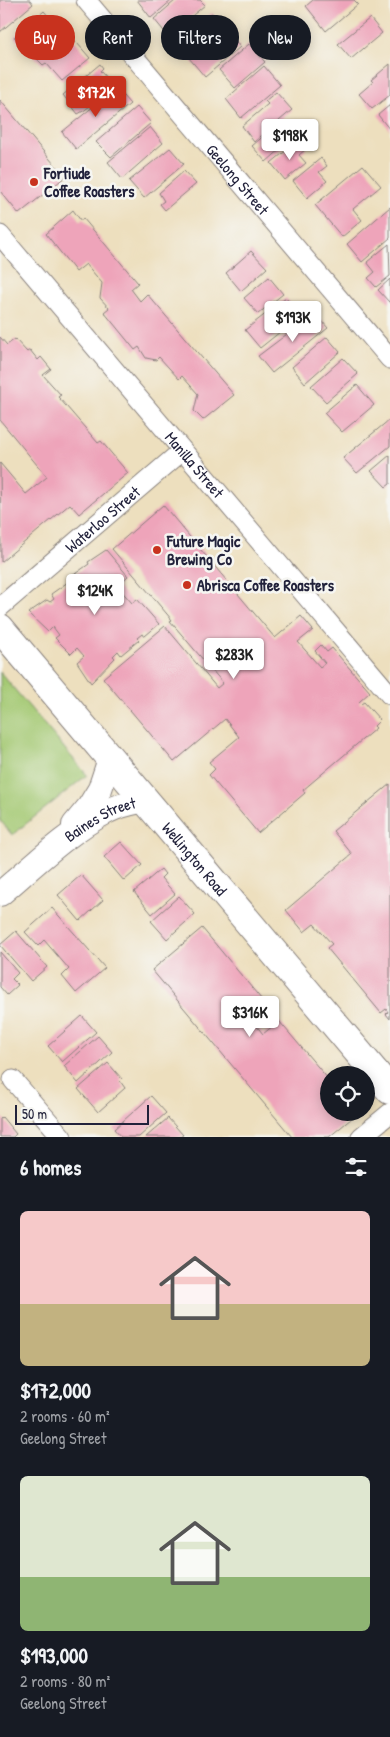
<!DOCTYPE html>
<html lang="en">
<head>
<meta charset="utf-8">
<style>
	:root { --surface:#171b24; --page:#242831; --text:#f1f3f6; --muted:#9ea1a6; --accent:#c8321e }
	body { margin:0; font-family:"Patrick Hand",sans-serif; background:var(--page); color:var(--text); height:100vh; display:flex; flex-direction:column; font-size:19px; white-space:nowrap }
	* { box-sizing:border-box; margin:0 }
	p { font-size:16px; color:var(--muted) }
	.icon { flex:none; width:28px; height:28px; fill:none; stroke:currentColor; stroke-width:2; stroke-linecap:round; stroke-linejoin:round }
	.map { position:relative; height:1137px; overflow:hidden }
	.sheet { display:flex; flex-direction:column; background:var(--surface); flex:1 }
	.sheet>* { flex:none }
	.guide { position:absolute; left:15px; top:15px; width:360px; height:45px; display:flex; gap:10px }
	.controls { position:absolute; left:320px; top:1066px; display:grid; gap:10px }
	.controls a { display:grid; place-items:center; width:55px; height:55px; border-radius:50%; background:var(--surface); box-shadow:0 2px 12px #0003; font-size:25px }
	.scale { position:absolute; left:15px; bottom:12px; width:134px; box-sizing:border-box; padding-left:5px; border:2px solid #22223b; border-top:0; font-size:14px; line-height:18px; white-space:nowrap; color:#22223b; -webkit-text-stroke:4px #f6f6f2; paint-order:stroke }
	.price { position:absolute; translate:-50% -42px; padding:0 11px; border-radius:5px; background:#fff; color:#222; font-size:16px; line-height:32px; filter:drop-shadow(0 1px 2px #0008) }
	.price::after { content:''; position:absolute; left:50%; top:30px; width:15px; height:11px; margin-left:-8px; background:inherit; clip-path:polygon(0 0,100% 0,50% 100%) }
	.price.active { background:var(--accent); color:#fff }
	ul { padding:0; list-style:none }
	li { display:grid; align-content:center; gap:10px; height:265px; padding:0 20px }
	li span { display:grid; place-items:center; height:155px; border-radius:8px; color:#555 }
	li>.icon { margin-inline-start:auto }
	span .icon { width:90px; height:90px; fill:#fffc; stroke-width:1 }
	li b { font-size:21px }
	h2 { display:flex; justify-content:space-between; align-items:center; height:60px; padding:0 20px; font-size:21px }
	.pill { padding:0 18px; border-radius:22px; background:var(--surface); box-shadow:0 2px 12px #0003; font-size:18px; line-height:45px }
	.pill.active { background:var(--accent); color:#fff }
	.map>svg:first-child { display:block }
	.green { fill:#a4c973; stroke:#637657 }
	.building { fill:#eea4ba }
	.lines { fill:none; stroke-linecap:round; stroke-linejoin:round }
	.minor-casing { stroke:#88807c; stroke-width:21 }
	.tertiary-casing { stroke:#88807c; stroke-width:26 }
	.secondary-casing { stroke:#88807c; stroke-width:30 }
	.minor { stroke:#fff; stroke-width:19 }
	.tertiary { stroke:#fff; stroke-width:24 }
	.secondary { stroke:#fff; stroke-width:28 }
	.poi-dot { fill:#c8321e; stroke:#f6f6f2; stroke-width:2 }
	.labels { text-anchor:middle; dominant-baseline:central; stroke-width:5; stroke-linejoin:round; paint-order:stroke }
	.poi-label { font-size:16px; font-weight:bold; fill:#22223b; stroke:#f6f6f2; text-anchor:start }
	.street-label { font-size:16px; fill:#22223b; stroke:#f6f6f2 }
</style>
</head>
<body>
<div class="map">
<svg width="390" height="1137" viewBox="0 0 390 1137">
	<rect width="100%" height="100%" fill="#f6f6f2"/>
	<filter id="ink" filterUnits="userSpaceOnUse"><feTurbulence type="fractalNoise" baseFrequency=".02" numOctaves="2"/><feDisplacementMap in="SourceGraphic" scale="10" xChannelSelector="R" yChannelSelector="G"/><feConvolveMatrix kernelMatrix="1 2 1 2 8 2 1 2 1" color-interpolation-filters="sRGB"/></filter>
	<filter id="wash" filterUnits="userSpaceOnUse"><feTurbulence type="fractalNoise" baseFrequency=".0096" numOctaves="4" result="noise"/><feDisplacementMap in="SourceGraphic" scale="20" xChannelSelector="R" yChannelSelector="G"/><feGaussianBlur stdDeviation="1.12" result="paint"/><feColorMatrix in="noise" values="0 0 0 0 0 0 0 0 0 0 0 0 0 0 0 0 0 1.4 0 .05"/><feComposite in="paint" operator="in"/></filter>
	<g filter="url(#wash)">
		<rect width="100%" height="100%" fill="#eddfbe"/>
		<!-- green -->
		<path class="green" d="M0,672L87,775L12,835L0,820Z"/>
		<g id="blocks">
			<!-- building -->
			<path class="building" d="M0,0H30L33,4L0,32Z
				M137,0H172L151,18Z
				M176,0H200L205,5L168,36L154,19Z
				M313,0H354L358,4L326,31L306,6Z
				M44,11L56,25L27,50L14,37Z
				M212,13L224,27L187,58L172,40L200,17L203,20Z
				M370,18L382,33L351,59L338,44Z
				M64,28L90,58L62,81L46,63L43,65L33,55Z
				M225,28L240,47L205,77L189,58Z
				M249,44L265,62L235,88L219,70Z
				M100,64L103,68L100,71L114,86L85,110L78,114L63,95Z
				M390,64V95L372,109L359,94L373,82L371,80Z
				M264,66L280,85L241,118L226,99Z
				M116,88L130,104L76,149L62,132Z
				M276,92L292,110L254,142L242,126L268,104L265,101Z
				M0,100L65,177L19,214L0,191Z
				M390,105V130L378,115Z
				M137,107L151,123L111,157L96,142Z
				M288,123L298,134L266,162L252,146L275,126L279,131Z
				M150,127L163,143L122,179L108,162Z
				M299,140L306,149L299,155L306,163L285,180L271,163Z
				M170,148L184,164L144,198L129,181Z
				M321,158L327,166L319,172L327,181L307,198L293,181Z
				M363,165L381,186L353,209L362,220L342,237L315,205Z
				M184,171L196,184L165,210L160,204L164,201L159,193Z
				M390,207V238L362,262L347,244Z
				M73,210L81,221L83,218L138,283L131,289L140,301L147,294L234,395L203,420L194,411L198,394L182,376L179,379L159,357L156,360L146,358L139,347L135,350L104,312L109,308L100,298L102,283L86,264L76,272L46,234Z
				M389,244L390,276L376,287L368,278L375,272L367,262Z
				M251,251L267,268L241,291L226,273Z
				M269,277L283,294L258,314L244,298Z
				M390,279V303L378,290Z
				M286,298L300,316L260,348L245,330Z
				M315,313L328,328L272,373L258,356Z
				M0,337L7,345L15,339L27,352L30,350L38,360L41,357L51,369L43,375L61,395L58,397L60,399L98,443L101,441L128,473L79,514L70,504L1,562L0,463L26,494L47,477L0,420Z
				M327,337L340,352L305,383L292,367Z
				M343,358L358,374L326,402L311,386Z
				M357,385L374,405L342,432L324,413Z
				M389,420L390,422V446L357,473L343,458Z
				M390,455V484L386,487L371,471Z
				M163,505L275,638L301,616L313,630L298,642L320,667L325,663L315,651L321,645L327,652L332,648L370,692L359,702L361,704L364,702L380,720L374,726L376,728L303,790L305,793L258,833L209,775L215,769L209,762L239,737L225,719L174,762L103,678L165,626L217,688L223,683L170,621L172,620L112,549Z
				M106,550L128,576L117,586L132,603L137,599L159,624L145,636L142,634L137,638L139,640L121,655L118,651L113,656L115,658L91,683L77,662L84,656L77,648L71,654L55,638L59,635L53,627L48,632L28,613L47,600L50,602L54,599L51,594L68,582L71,585L76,580L72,576L89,564L88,562Z
				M390,784V1019L386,1014L388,1012L386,1009L381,1013L327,948L332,944L314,924L304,932L286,910L352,854L333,831Z
				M121,842L142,865L124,881L104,857Z
				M161,869L165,874L161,878L175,894L152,914L134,892Z
				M81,875L103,900L80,921L58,895Z
				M179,896L195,914L167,939L151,921Z
				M52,908L105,968L76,993L62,976L69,969L44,940L38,946L25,932Z
				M202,928L267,1006L251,1019L263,1034L279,1021L329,1080V1112L357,1114L329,1137H292L152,970Z
				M16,931L47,967L31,981L0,945Z
				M0,952L18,973L12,979L18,985L7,995L0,987Z
				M82,1016L96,1032L62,1062L48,1046Z
				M98,1036L112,1052L78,1083L64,1066Z
				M108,1063L122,1079L120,1081L125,1088L98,1112L78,1089Z
				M151,1096L166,1113L139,1137H121L114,1129Z
				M2,1117L16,1134L13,1137H0V1119Z
				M168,1118L183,1135L180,1137H146Z"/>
		</g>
	</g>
	<g filter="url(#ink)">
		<use href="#blocks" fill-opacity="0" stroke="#88807c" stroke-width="1"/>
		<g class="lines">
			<defs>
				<g id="minor">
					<path id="s1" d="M86,0L390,359"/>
					<path id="s2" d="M0,235L390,695"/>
					<path id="s3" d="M0,607L182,451"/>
					<path d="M13,1080L62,1137"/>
					<path d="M361,1137L390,1113"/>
				</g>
				<g id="tertiary">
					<path d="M74,825L89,807L100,789L110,759"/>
					<path id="s4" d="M0,894C33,866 69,831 108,811C119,805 132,803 145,800"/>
				</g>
				<g id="secondary">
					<path id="s5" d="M0,628L390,1090"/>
				</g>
			</defs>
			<!-- minor casing -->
			<use href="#minor" class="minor-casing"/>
			<!-- tertiary casing -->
			<use href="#tertiary" class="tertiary-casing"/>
			<!-- secondary casing -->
			<use href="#secondary" class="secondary-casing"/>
			<!-- minor -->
			<use href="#minor" class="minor"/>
			<!-- tertiary -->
			<use href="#tertiary" class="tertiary"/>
			<!-- secondary -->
			<use href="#secondary" class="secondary"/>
		</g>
	</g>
	<!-- markers -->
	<g class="poi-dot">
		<circle cx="34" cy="182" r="5"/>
		<circle cx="157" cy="550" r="5"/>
		<circle cx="187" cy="585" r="5"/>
	</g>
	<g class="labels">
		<!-- poi labels -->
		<g class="poi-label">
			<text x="44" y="173">Fortiude<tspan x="44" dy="18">Coffee Roasters</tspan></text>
			<text x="167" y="541">Future Magic<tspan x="167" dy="18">Brewing Co</tspan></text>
			<text x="197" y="585">Abrisca Coffee Roasters</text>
		</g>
		<!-- street labels -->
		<g class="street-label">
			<text stroke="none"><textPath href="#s1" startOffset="235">Geelong Street</textPath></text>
			<text stroke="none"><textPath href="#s2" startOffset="301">Manilla Street</textPath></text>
			<text stroke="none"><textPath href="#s3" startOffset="135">Waterloo Street</textPath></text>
			<text stroke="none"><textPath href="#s4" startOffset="126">Baines Street</textPath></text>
			<text stroke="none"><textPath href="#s5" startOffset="302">Wellington Road</textPath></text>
		</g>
	</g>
</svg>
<div class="controls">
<a><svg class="icon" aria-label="locate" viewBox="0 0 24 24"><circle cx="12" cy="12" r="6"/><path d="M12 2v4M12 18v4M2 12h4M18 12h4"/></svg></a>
</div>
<div class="scale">50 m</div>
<b class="price active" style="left:96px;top:118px">$172K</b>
<b class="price" style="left:290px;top:161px">$198K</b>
<b class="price" style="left:293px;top:343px">$193K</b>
<b class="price" style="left:95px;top:616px">$124K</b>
<b class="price" style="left:234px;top:680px">$283K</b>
<b class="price" style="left:250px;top:1038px">$316K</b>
<div class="guide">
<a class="pill active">Buy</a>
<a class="pill">Rent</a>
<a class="pill">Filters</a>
<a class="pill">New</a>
</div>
</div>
<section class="sheet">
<h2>6 homes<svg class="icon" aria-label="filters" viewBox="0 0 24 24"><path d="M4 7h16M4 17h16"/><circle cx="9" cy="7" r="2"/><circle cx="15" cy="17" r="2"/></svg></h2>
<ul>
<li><span style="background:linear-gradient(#f6c9c9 60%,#c2b280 0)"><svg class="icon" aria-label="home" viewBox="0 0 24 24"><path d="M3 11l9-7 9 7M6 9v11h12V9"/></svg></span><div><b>$172,000</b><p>2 rooms · 60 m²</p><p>Geelong Street</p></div></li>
<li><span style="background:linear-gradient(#dfe7d0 65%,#8fb573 0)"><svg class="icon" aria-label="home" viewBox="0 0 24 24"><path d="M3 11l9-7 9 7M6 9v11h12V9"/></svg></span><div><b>$193,000</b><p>2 rooms · 80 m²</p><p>Geelong Street</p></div></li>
</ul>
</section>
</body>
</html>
